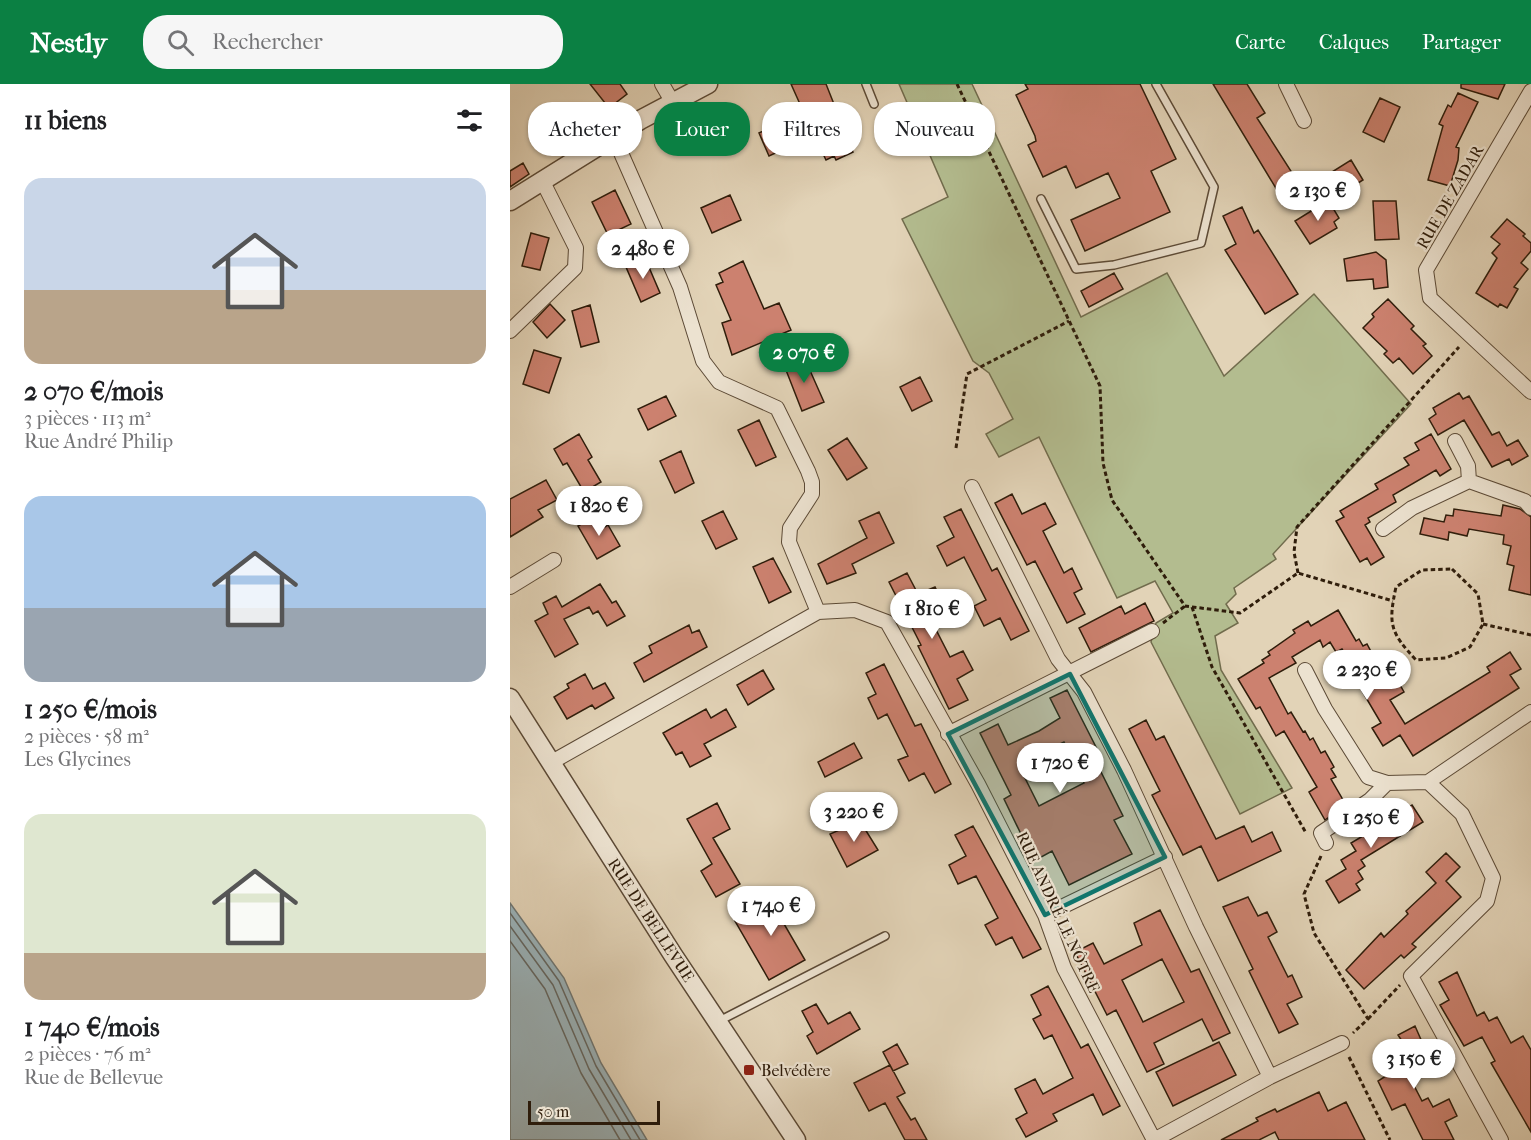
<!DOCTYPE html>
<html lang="fr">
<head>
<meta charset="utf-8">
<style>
	:root { --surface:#fff; --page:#f6f6f6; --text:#202124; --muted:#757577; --accent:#0b8043 }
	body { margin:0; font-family:"IM FELL French Canon",serif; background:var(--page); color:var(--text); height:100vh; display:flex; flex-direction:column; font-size:22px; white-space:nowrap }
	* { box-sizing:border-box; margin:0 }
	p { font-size:20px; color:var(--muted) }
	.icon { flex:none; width:33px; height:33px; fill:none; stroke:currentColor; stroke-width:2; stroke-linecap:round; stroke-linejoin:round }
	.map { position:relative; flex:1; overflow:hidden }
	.sheet { display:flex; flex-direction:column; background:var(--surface); width:510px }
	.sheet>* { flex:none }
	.guide { position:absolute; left:18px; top:18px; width:570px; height:54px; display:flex; gap:12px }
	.scale { position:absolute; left:18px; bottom:15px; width:132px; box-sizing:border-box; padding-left:6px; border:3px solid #2f1d0b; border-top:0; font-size:16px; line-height:21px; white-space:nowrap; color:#2f1d0b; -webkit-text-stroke:4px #ece2d0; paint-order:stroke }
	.price { position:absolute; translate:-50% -51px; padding:0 14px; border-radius:21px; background:#fff; color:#222; font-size:20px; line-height:39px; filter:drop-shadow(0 2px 3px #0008) }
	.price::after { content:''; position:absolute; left:50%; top:36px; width:18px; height:14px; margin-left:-9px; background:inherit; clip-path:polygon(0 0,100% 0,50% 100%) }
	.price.selected { background:var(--accent); color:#fff }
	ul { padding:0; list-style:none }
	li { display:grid; align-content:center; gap:12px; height:318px; padding:0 24px }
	li span { display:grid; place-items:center; height:186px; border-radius:18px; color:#555 }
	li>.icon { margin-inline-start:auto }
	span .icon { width:108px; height:108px; fill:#fffc; stroke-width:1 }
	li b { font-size:26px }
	h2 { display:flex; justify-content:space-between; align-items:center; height:72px; padding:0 24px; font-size:26px }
	.tag { padding:0 21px; border-radius:24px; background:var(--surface); box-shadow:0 2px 4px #0004; font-size:21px; line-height:54px }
	.tag.selected { background:var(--accent); color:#fff }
	header { display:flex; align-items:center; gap:36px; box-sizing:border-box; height:84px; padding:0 30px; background:var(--accent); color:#fff }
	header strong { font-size:28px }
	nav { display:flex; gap:33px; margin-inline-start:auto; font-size:21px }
	.search { width:420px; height:54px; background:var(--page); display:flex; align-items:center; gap:15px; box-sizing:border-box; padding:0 21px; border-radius:24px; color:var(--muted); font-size:22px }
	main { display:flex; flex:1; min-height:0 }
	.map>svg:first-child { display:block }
	.green { fill:#b3bc8f; stroke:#716c4d; stroke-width:1.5 }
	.water { fill:#9bb4bb; stroke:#707875; stroke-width:1.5 }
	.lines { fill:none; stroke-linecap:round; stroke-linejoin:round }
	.shore { stroke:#656863; stroke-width:1.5 }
	.building { fill:#cc816f; stroke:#2f1d0b; stroke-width:1.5; fill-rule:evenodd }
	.service-casing { stroke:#5c4a36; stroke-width:10 }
	.minor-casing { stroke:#5c4a36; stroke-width:16 }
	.tertiary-casing { stroke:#5c4a36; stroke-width:21 }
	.path { stroke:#2f1d0b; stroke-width:3; stroke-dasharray:4.5 3; stroke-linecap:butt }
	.service { stroke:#ece2d0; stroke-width:7 }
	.minor { stroke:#ece2d0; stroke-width:14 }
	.tertiary { stroke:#ece2d0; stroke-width:18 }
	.marked { fill:#0f766e; fill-opacity:0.2; stroke:#0f766e; stroke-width:4.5; stroke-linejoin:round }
	.poi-dot { fill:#8f2418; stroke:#ece2d0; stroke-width:2 }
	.labels { text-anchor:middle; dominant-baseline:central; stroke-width:4.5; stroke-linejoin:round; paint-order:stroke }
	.street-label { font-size:16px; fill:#2f1d0b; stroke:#ece2d0 }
	.poi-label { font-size:16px; fill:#2f1d0b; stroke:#ece2d0; text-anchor:start }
</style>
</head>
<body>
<header>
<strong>Nestly</strong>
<div class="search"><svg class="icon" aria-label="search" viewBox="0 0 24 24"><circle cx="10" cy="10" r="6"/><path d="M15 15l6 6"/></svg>Rechercher</div>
<nav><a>Carte</a><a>Calques</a><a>Partager</a></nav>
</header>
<main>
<section class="sheet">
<h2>11 biens<svg class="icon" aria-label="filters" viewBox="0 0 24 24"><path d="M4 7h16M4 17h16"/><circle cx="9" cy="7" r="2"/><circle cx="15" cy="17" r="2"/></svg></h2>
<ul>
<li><span style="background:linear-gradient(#c9d6e8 60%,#b9a48a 0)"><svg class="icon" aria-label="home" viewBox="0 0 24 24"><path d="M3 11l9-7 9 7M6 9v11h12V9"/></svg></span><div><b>2 070 €/mois</b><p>3 pièces · 113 m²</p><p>Rue André Philip</p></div></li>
<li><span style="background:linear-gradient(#a9c7e8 60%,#9aa5b1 0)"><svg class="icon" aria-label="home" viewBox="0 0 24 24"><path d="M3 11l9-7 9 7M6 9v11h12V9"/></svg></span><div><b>1 250 €/mois</b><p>2 pièces · 58 m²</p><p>Les Glycines</p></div></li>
<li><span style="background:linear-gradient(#dfe7d0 75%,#b9a48a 0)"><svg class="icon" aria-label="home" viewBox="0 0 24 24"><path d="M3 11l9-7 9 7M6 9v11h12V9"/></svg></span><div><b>1 740 €/mois</b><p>2 pièces · 76 m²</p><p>Rue de Bellevue</p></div></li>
</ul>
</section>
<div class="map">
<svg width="1021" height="1056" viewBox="0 0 1021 1056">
	<rect width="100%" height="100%" fill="#e2d3b7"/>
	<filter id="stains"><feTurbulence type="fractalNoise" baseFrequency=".00333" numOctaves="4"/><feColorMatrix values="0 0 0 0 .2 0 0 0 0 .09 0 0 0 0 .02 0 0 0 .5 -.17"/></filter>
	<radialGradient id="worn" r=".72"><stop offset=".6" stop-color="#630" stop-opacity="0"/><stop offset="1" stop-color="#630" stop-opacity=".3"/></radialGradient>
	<!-- green -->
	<path class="green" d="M389,0H462L571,233L657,189L714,292L804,210L901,320L763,470L766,475L724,504L726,510L716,520L728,539L705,552L711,586L782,704L730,730L641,558L646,539L663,529L645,497L607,514L529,353L489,373L476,350L503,335L479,289L463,277L392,135L438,113Z"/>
	<!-- water -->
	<path class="water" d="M0,819L54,894L91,979L137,1056H0Z"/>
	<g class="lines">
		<!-- shore -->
		<path class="shore" d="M0,829L49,897L86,982L130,1056
			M0,842L43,901L79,985L121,1056
			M0,857L35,905L71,989L110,1056"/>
	</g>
	<!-- building -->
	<path class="building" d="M80,0H110L117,10L99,24Z
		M281,0H316L343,68L326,76L324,72L316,76L304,51L259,72L249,49L294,29Z
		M515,0H630L666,75L641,87L660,128L575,167L561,136L610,114L598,89L566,104L556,82L533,93L518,61L526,57L525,52L506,11L518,5Z
		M703,0H737L755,29L747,34L786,95L767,106Z
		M951,0H995L988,15L951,4Z
		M948,9L968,18L946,63L949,64L948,76L940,102L918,96L933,42L929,40L938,21L941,23Z
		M870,14L890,23L874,58L853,48Z
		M841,76L853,96L819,117L806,98Z
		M13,79L19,90L0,103V87Z
		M105,106L121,140L98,151L82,118Z
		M220,111L231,136L202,149L191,124Z
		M863,117H886L889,155L865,156Z
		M814,119H820L829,134L824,138L827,144L800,160L785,137Z
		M732,123L744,149L748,146L788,210L755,230L715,166L726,160L713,132Z
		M997,135L1015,150L1013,152L1021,159V167L1011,179L1018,185L1004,203L1008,205L997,224L990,220L988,223L966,209L987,174L982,169L990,160L981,153Z
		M21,149L39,154L30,186L12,182Z
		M866,168L876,176L878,203L864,205L863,195L837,197L834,175Z
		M135,174L150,209L131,218L116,183Z
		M233,177L254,225L269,219L281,246L222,271L212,239L221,236L206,201L213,198L209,189Z
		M604,189L613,205L579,223L571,207Z
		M878,215L904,242L901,245L916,260L913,262L922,272L903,290L889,274L883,279L874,270L877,267L853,244L864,233L862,230Z
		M40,220L55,236L37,254L23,238Z
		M80,221L89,258L71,263L62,227Z
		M24,266L51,274L39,309L13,300Z
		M294,273L314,318L292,327L274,281Z
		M410,293L422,317L402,327L390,303Z
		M949,309L953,315L959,312L982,351L989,348L997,362L1008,356L1018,372L1002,381L999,375L982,383L954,336L928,351L919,335L926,330L923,324Z
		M156,312L166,332L138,346L128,325Z
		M249,336L266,373L246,382L228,346Z
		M69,350L82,373L78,376L91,398L74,408L57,379L53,381L44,365Z
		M921,350L941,385L930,392L926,386L883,411L886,418L858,434L860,438L855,441L874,473L861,481L857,474L850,478L826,437L834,433L830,427L868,405L865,400L899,381L894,374L909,366L905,359Z
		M337,354L357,384L337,396L318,366Z
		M171,367L184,399L165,409L150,377Z
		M36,396L47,416L28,426L33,433L0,453V415Z
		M502,410L512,430L535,419L546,440L533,447L554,489L562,484L572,505L564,509L575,530L557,539L525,477L517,481L485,419Z
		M993,421L1010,425L1021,433V511L999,506L1004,482L997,480L1001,462L993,460L994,451L959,445L957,452L939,448L938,456L910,450L914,434L934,438L936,431L943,432L944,425L991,432Z
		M451,425L482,487L487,484L519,547L501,556L490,534L474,542L464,522L476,516L454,473L437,482L427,462L444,453L434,433Z
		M213,427L227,455L206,465L192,437Z
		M369,428L384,459L342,480L346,489L317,500L308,480L357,454L349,437Z
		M88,430L95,443L98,441L110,462L87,475L68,442Z
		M263,474L281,508L259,519L243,483Z
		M397,489L408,510L425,503L434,522L418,530L440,573L453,567L463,586L447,595L458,616L439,625L408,562L411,561L379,498Z
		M90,500L102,519L106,517L115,532L97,542L88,527L83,530L79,523L54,535L68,560L45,573L25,537L38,530L33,519L46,512L52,523Z
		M635,519L644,537L581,568L569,544L611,522L615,530Z
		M828,526L846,557L849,555L853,562L857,560L865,575L877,578L894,608L880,616L895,640L980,588L977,583L1000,568L1011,585L1000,591L1009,604L903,672L890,651L873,662L862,644L871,639L842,590L846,588L832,565L826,568L820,558L813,563L810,556L782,573L786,579L759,594L778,630L781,628L793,648L795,647L800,656L803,654L811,669L815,667L824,683L821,685L826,693L821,695L836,721L815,736L799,708L807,703L774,647L766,652L750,623L746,625L728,595L754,579L752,576L760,571L758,568L785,549L783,546L798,537L801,542Z
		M179,541L182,549L189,546L197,563L134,598L124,579L142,569L139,562Z
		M374,580L405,642L411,640L441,700L425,709L414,689L399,697L388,676L398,672L377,630L368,635L358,614L366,610L356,589Z
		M253,586L264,605L238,621L227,601Z
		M75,590L83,605L95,599L104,614L85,625L82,621L57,635L44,613L59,604L57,600Z
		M557,606L588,667L582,670L613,732L604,736L622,770L559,801L542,767L524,777L494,715L501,711L470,649L488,640L498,661L529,647L550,634L540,614ZM554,658L574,699L529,722L508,680Z
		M196,625L201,634L216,625L226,643L194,660L201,672L180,683L172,668L166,671L153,649Z
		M636,636L646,656L654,652L706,755L734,742L742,758L762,748L771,767L708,797L691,762L673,771L642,711L650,707L619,645Z
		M344,659L352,674L315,693L308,678Z
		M207,719L220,745L203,754L230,800L206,813L191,787L202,780L177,735Z
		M902,721L913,738L851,776L855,782L848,787L853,795L846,800L850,806L829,819L816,797L836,785L831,776L846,767L841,759L858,749L854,742L883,725L887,731Z
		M350,737L368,766L337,783L320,750Z
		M463,742L531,865L513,874L502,853L486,861L475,841L488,834L466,792L448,800L439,781L456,772L445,751Z
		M936,769L950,783L936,797L951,813L902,860L906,863L894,874L891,871L854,905L836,886L871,849L874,853L898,830L896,827L926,799L916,788Z
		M274,809L284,826L270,833L295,876L259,896L225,837Z
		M738,813L748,832L757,828L767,848L758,853L778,893L782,891L792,913L777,920L788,940L769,949L739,887L743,885L713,823Z
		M650,826L681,888L689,885L720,949L703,957L692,935L644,959L654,980L637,988L606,926L597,931L565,868L583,859L594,880L632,861L624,839ZM652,875L674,918L633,938L612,896Z
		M947,888L967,932L974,928L979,937L987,933L1001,959L1013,952L1021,966V1048L981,979L985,977L972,953L954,962L930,921L939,916L929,898Z
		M538,902L571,964L578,960L610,1022L593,1031L583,1010L543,1030L547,1037L516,1053L506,1035L517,1029L505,1005L525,995L533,1010L563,994L542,951L534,955L523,935L531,931L521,911Z
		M306,920L318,940L340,928L350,945L307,970L297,952L303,948L292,927Z
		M905,942L912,958L904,962L913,980L897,988L912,1017L918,1014L923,1023L939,1015L947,1032L935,1038L944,1056H913L895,1020L882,1026L868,997L876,992L873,986L882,981L874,966L892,957L888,951Z
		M709,958L726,991L663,1022L646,988Z
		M387,960L398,980L383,987L373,968Z
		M380,981L395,1009L387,1013L401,1036L405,1034L417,1056H395L375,1019L359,1027L344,999Z
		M809,1008L818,1027L836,1018L855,1056H769L765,1048L749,1056H711L748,1037L746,1034L765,1025L767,1028Z"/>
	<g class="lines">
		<defs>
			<path id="service" d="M356,0L364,20
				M531,115L566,185L604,181L691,159L704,103L646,0
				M209,937L375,852"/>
			<path id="minor" d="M152,0L163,19
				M776,0L794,37
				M1021,7L916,186L920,214L1021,308
				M104,53L170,203L193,277L209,298L267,324L298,387L302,398V410L280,444L279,458L308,528
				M0,247L65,184L66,164L32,96
				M945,357L958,382L959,397
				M462,403L548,575L574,608L614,686L686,843L760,993
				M873,445L902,424L959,397L1015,417L1021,424
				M0,503L44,476
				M795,586L815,625L858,693L877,699L918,698
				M438,650L642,547
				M40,679L308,528L345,526L377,538L468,700L535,831L554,884L644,1056L760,993L832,959
				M918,698L952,730L983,794L977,817L901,892L991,1056
				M918,698L1021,628
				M816,759L811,749L860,716L877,699
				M535,831L655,773"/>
			<path id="tertiary" d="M0,117L130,36L198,0
				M0,614L163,871L286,1056"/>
		</defs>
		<!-- service casing -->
		<use href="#service" class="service-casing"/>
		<!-- minor casing -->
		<use href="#minor" class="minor-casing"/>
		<!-- tertiary casing -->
		<use href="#tertiary" class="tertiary-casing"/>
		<!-- path -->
		<path class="path" d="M447,0L590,302L593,379L602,416L675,522L730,529L788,489L883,517
			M446,364L457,290L559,237
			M942,485L968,510L973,540L960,563L936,574L906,576C880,548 878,540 886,503L912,486Z
			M788,489L784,468L787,443L949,263
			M682,523L702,583L796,749
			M653,539L675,522
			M973,540L1021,551
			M811,772L794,810L804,849L858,935L843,949
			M858,935L890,901
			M839,973L880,1056"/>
		<!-- service -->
		<use href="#service" class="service"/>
		<!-- minor -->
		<use href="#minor" class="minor"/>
		<!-- tertiary -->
		<use href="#tertiary" class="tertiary"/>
	</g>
	<!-- marked area -->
	<path class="marked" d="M560,590L655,773L535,831L438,650Z"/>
	<!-- markers -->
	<rect class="poi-dot" x="233" y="980" width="12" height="12" rx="3"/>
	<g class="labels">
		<!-- street labels -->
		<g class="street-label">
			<text transform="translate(940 113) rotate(-60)">RUE DE ZADAR</text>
			<text transform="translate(548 828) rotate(65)">RUE ANDRÉ LE NÔTRE</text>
			<text transform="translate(141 836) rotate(57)">RUE DE BELLEVUE</text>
		</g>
		<!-- poi labels -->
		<g class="poi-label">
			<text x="251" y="986">Belvédère</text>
		</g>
	</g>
	<rect width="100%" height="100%" filter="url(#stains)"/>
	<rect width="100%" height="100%" fill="url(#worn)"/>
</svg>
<div class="scale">50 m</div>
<b class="price" style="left:808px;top:138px">2 130 €</b>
<b class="price" style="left:133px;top:196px">2 480 €</b>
<b class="price selected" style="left:294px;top:300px">2 070 €</b>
<b class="price" style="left:89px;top:453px">1 820 €</b>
<b class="price" style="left:422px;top:556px">1 810 €</b>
<b class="price" style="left:857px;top:617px">2 230 €</b>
<b class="price" style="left:550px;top:710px">1 720 €</b>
<b class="price" style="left:344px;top:759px">3 220 €</b>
<b class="price" style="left:861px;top:765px">1 250 €</b>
<b class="price" style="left:261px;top:853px">1 740 €</b>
<b class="price" style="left:904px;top:1006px">3 150 €</b>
<div class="guide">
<a class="tag">Acheter</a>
<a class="tag selected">Louer</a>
<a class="tag">Filtres</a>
<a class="tag">Nouveau</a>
</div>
</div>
</main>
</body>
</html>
